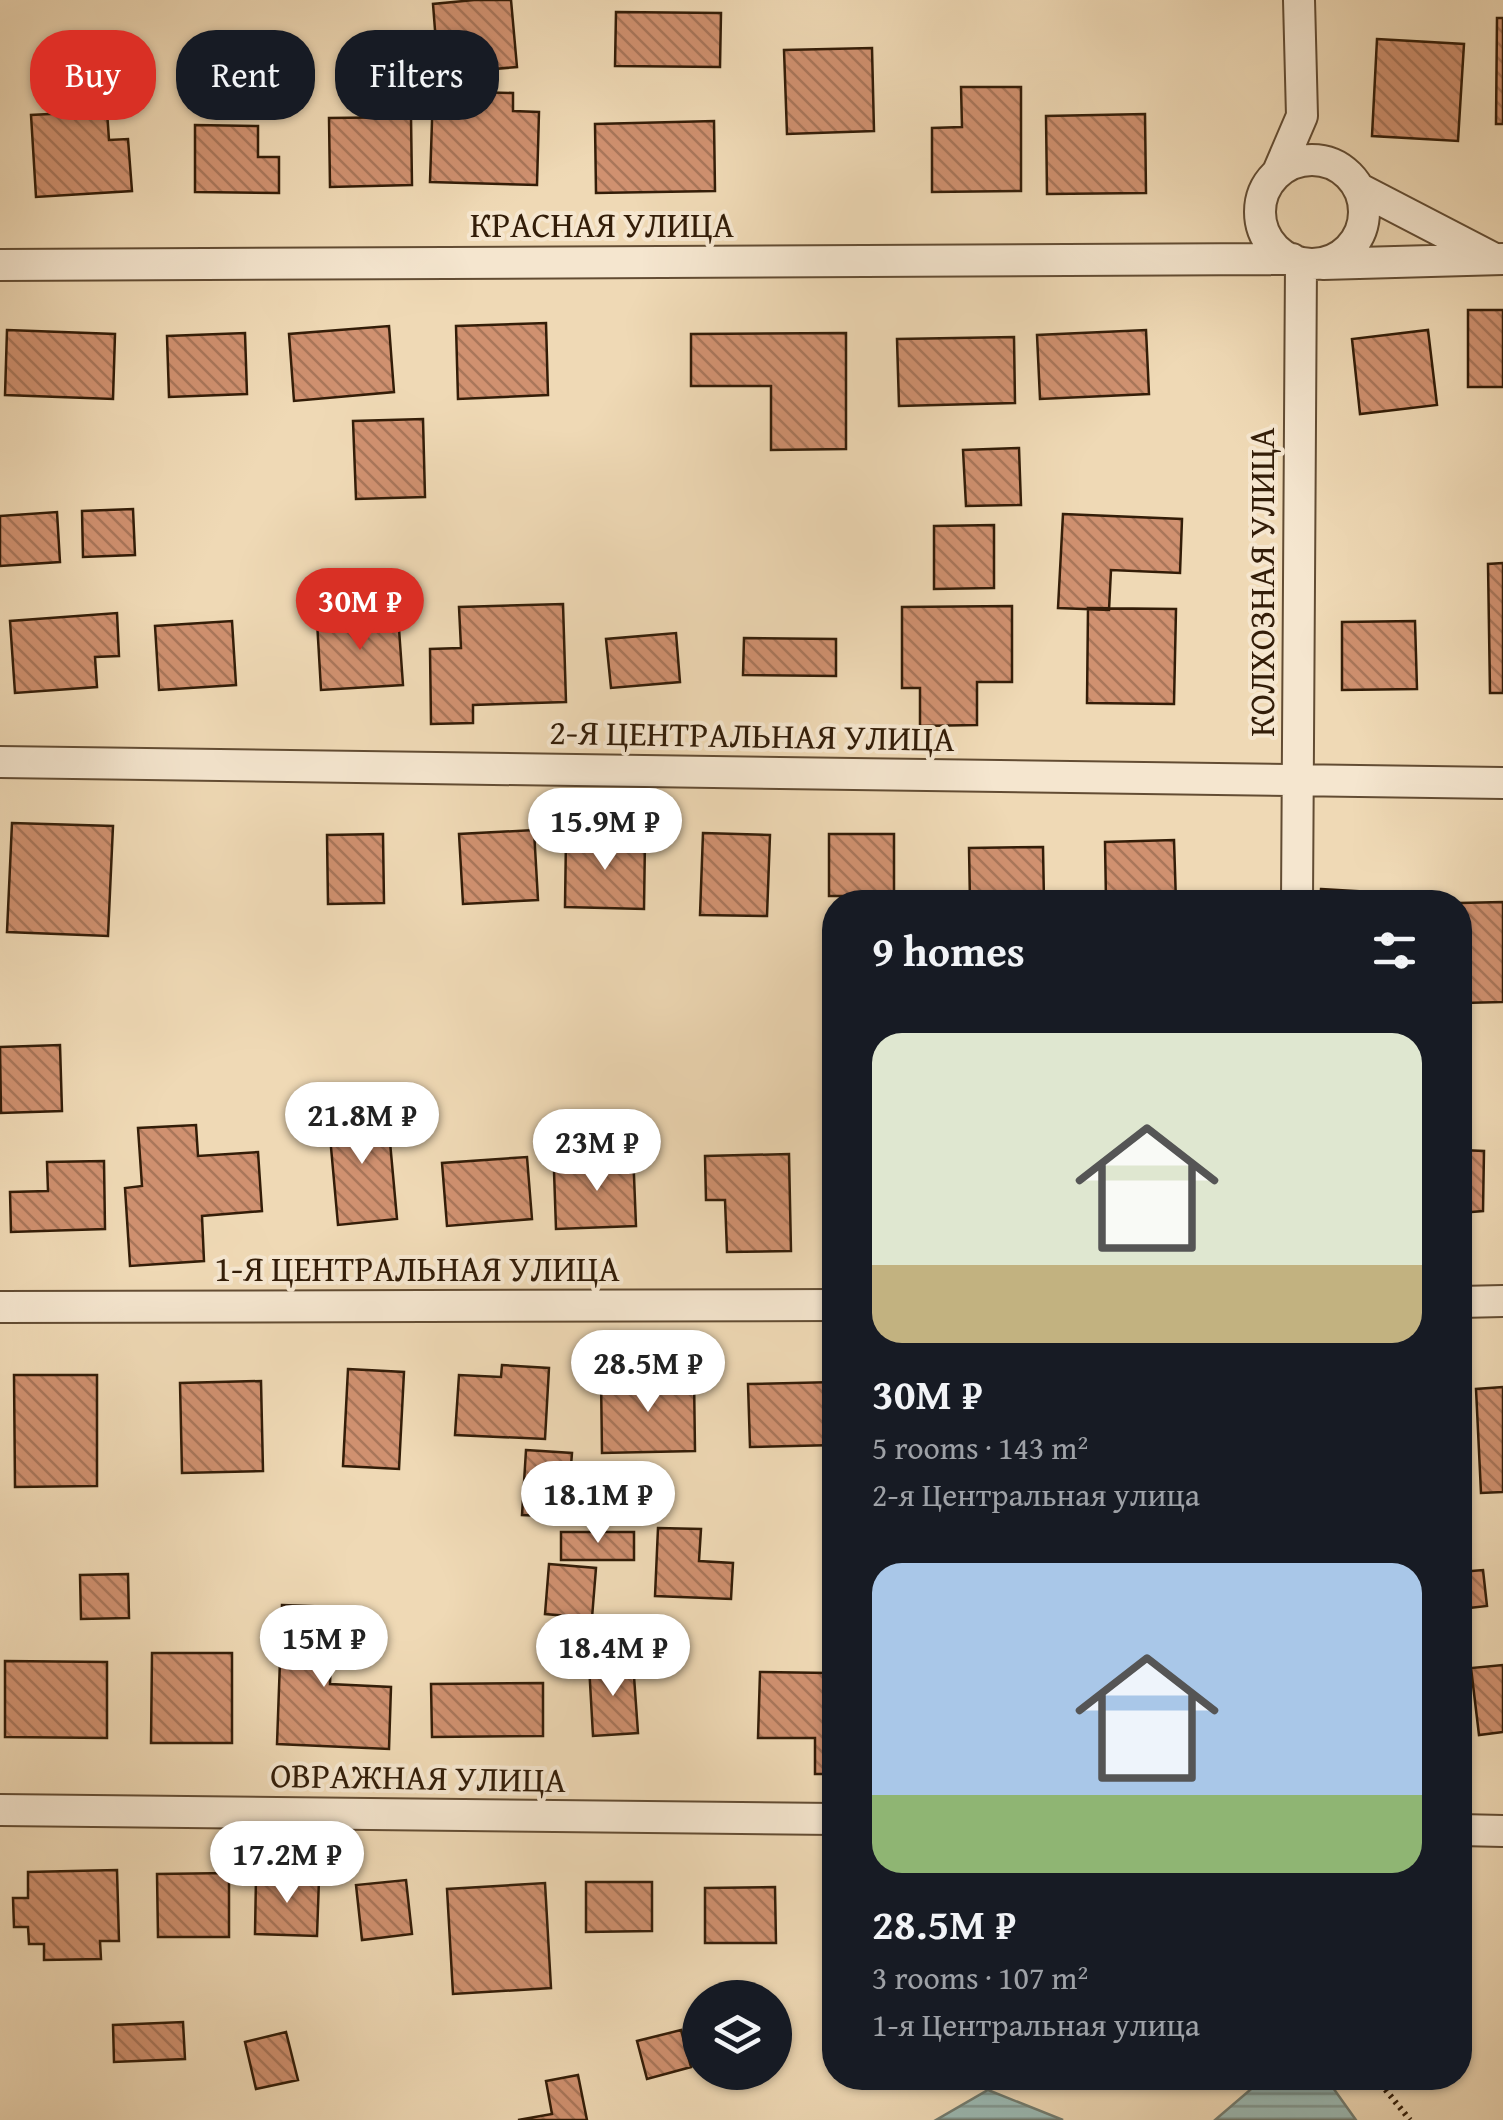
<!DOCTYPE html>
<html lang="en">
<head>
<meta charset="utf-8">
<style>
	:root { --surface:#171b24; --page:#242831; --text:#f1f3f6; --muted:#9ea1a6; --accent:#d93025 }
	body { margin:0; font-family:"Gentium Book Plus",serif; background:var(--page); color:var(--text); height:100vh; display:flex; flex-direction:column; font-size:38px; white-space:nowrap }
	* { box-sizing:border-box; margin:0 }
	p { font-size:32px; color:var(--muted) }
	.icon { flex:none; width:55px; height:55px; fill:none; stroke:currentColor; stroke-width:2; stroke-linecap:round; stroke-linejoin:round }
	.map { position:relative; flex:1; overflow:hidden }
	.side { position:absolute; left:822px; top:890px; width:650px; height:1200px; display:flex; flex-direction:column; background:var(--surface); border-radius:40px; box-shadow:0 2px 8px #0004 }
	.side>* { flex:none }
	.hud { position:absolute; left:30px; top:30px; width:642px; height:90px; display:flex; gap:20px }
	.controls { position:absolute; left:682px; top:1980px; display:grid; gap:20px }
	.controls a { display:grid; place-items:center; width:110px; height:110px; border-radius:50%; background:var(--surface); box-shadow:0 2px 8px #0004; font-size:50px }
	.price { position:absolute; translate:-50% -85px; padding:0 22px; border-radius:35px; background:#fff; color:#222; font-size:32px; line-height:65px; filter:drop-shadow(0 2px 5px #0008) }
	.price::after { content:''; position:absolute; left:50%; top:60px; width:30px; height:22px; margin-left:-15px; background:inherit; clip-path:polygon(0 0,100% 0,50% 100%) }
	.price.on { background:var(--accent); color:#fff }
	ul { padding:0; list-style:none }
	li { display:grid; align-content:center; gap:20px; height:530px; padding:0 50px }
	li span { display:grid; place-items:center; height:310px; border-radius:30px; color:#555 }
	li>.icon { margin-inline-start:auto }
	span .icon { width:180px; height:180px; fill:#fffc; stroke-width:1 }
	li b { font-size:42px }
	h2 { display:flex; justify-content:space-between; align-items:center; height:120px; padding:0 50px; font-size:42px }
	.tag { padding:0 35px; border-radius:40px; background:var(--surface); box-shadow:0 2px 8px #0004; font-size:35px; line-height:90px }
	.tag.on { background:var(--accent); color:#fff }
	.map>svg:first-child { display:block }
	.water { fill:url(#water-rules); stroke:#717b6f; stroke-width:2.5 }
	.building { fill:url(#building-back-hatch); stroke:#331d08; stroke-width:2.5 }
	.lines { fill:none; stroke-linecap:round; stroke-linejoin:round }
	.street-casing { stroke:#624c33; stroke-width:34 }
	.path { stroke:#331d08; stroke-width:6; stroke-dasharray:2.5 5; stroke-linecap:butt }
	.street { stroke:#f5e6cf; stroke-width:30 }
	.labels { text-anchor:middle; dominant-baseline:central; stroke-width:8; stroke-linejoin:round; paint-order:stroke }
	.street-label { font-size:35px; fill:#331d08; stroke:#f5e6cf }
</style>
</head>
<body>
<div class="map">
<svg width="1503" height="2120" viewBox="0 0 1503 2120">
	<defs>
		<pattern id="water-rules" width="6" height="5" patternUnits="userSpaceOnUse" patternTransform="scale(2.5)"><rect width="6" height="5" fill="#9ab9b3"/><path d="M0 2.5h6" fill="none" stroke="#7e9690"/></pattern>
		<pattern id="building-back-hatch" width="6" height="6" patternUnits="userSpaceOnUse" patternTransform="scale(2.5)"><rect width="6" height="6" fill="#d09170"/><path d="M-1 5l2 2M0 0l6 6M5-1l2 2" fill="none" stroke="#a9765a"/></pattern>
	</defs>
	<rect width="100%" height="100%" fill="#efd9b5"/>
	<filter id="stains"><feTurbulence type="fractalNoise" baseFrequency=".002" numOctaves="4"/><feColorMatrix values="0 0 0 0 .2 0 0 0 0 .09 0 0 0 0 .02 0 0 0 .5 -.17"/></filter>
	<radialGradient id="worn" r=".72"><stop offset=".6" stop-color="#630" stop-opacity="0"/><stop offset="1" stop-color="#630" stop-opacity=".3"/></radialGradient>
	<!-- water -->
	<path class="water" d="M1264,2078H1326L1356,2120H1215Z
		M988,2090L1063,2120H936Z"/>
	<!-- building -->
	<path class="building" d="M474,0H511L517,67L472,71L470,40L436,43L433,4Z
		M616,12L721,13L720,67L615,66Z
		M1497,18H1503V124H1496Z
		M1377,39L1464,44L1458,141L1372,136Z
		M872,48L874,131L787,134L784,50Z
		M961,87H1021V191L932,192V128L962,127Z
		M433,91L513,93V111L539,112L537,185L430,182Z
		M107,111L109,140L128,139L132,191L36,197L31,115Z
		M1145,114L1146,193L1047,194L1046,116Z
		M411,117L412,185L330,187L329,118Z
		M714,121L715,191L596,193L595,124Z
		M195,125L258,126V157H279V193L195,192Z
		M1468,310H1503V387H1468Z
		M546,323L548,395L458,399L456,326Z
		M389,326L394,392L294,401L289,334Z
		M7,330L115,334L113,399L5,395Z
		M1146,330L1149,394L1040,399L1037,335Z
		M1428,330L1437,405L1360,414L1352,339Z
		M245,333L247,394L169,397L167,336Z
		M846,333V449L771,450V386H691V334Z
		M1014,337L1015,403L899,406L897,339Z
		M423,419L425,497L356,499L353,421Z
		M1019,448L1021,505L966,506L963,450Z
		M133,509L135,555L83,557L82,511Z
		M57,512L60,562L0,566V516Z
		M1063,514L1182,519L1180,573L1111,570L1109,610L1058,608Z
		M994,525V588L934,589V526Z
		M1503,563V693H1490L1488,564Z
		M563,604L566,702L473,705V723L431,724L430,649L461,648L459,607Z
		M1012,606V682H977V725L920,726V688H902V607Z
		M1088,608L1176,609L1174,704L1087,703Z
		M117,613L119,656L95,657L97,687L15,693L10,621Z
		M398,615L403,685L321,690L317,621Z
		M232,621L236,685L159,690L155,626Z
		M1415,621L1417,689L1342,690V622Z
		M676,633L680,682L611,688L606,639Z
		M744,638L836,639V676L743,675Z
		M12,823L113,826L108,936L7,932Z
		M534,830L538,900L463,904L459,834Z
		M703,833L770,835L767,916L700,915Z
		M383,834L384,903L328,904L327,835Z
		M829,834H894V896H829Z
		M566,837L645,839L644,909L565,907Z
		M1174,840L1176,902H1106L1105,842Z
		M1043,847L1044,902H970L969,848Z
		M1321,889L1422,895V902H1320Z
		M1503,902V1002L1463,1003L1460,903Z
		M60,1045L62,1111L1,1113L0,1047Z
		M387,1109L397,1219L338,1225L328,1114Z
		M196,1125L198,1156L258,1152L262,1211L202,1216L204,1261L130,1266L125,1188L142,1186L138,1128Z
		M1460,1150L1484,1151L1483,1211L1460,1213Z
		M633,1151L636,1226L556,1229L554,1171L595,1170L594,1153Z
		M789,1154L791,1251L727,1252L725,1200H706L705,1156Z
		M828,1155H835V1229H830Z
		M527,1157L532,1219L447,1226L442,1163Z
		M104,1161L105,1229L11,1232L10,1192L48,1191L47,1162Z
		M502,1365L549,1368L545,1439L455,1435L459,1375L501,1377Z
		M348,1369L404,1372L399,1469L343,1466Z
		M14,1375H97V1486L15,1487Z
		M694,1377L695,1451L602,1453L601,1378Z
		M261,1381L263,1471L182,1473L180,1383Z
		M835,1382V1445L750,1447L748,1384Z
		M1503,1387V1492L1481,1493L1476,1389Z
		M526,1450L572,1453L567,1517L522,1515Z
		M658,1528L701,1529L699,1561L733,1563L731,1599L655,1596Z
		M561,1532H634V1560H561Z
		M549,1564L596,1568L592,1618L545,1614Z
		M1483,1570L1487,1606L1460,1609V1572Z
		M128,1574L129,1618L81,1619L80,1575Z
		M282,1605L333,1607L330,1684L391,1687L389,1749L277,1744Z
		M152,1653H232V1743H151Z
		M5,1661L107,1662V1738L5,1737Z
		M633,1662L638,1733L593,1736L589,1665Z
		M1503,1665V1732L1479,1735L1471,1668Z
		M760,1672L830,1673L829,1724H835V1774H815V1738H758Z
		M543,1683V1736L432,1737L431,1684Z
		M117,1870L119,1941H100L101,1959L44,1960V1944H29L28,1927H14L13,1898H28V1872Z
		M229,1873V1937H158L157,1874Z
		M256,1877L319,1879L317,1936L255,1934Z
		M406,1880L412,1934L362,1940L356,1885Z
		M586,1882H652V1931L586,1932Z
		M545,1883L551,1988L453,1994L447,1889Z
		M775,1887L776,1943H705V1888Z
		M183,2022L185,2059L114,2062L113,2025Z
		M681,2030L691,2067L647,2079L637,2041Z
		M286,2032L298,2080L256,2089L245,2042Z
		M578,2075L587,2120H518L552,2114L546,2081Z"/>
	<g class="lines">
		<defs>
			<path id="street" d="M1260 212a52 52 0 1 1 104 0a52 52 0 1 1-104 0Z
				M1278,172L1302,116L1299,0
				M1360,189L1491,257
				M1323,264L1503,259
				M0,265L1292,259
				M0,762L1503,783
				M1297,902L1301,263
				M1460,1302L1503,1301
				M0,1307L835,1305
				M0,1810L835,1819
				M1460,1830L1503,1831"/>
		</defs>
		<!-- street casing -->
		<use href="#street" class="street-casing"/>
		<!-- path -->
		<path class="path" d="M1376,2078L1410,2120"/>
		<!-- street -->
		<use href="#street" class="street"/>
	</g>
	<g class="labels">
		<!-- street labels -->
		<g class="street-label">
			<text x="602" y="224">КРАСНАЯ УЛИЦА</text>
			<text transform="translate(1261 582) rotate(-90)">КОЛХОЗНАЯ УЛИЦА</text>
			<text transform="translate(752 735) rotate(1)">2-Я ЦЕНТРАЛЬНАЯ УЛИЦА</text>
			<text x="417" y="1268">1-Я ЦЕНТРАЛЬНАЯ УЛИЦА</text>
			<text transform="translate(418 1777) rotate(1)">ОВРАЖНАЯ УЛИЦА</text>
		</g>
	</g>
	<rect width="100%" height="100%" filter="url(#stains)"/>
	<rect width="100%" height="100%" fill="url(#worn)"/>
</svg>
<div class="controls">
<a><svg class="icon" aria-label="layers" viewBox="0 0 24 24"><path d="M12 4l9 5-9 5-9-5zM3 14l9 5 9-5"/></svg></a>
</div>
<b class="price on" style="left:360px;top:653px">30M ₽</b>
<b class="price" style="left:605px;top:873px">15.9M ₽</b>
<b class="price" style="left:362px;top:1167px">21.8M ₽</b>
<b class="price" style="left:597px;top:1194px">23M ₽</b>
<b class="price" style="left:648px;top:1415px">28.5M ₽</b>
<b class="price" style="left:598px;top:1546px">18.1M ₽</b>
<b class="price" style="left:324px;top:1690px">15M ₽</b>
<b class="price" style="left:613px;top:1699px">18.4M ₽</b>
<b class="price" style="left:287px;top:1906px">17.2M ₽</b>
<div class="hud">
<a class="tag on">Buy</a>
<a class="tag">Rent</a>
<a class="tag">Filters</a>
</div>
<section class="side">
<h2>9 homes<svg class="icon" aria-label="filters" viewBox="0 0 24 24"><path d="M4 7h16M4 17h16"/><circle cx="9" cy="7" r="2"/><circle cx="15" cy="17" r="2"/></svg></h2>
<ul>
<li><span style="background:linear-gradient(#dfe7d0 75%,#c2b280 0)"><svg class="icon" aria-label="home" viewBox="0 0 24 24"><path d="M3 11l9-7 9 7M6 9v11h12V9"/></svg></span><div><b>30M ₽</b><p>5 rooms · 143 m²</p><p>2-я Центральная улица</p></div></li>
<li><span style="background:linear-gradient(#a9c7e8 75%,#8fb573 0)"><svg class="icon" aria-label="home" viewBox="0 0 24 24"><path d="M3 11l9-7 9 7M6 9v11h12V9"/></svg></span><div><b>28.5M ₽</b><p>3 rooms · 107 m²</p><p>1-я Центральная улица</p></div></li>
</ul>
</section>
</div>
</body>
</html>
